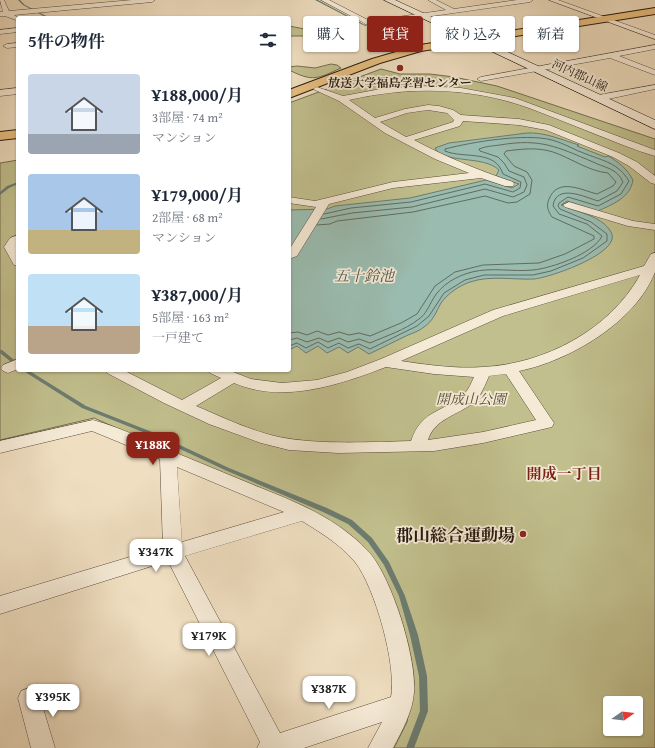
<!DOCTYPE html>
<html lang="ja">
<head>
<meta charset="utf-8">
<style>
	:root { --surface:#fff; --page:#f2f2f3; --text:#1f2937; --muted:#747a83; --accent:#8f2418 }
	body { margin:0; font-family:"Gentium Book Plus","Noto Serif JP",serif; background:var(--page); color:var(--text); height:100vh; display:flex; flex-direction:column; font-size:15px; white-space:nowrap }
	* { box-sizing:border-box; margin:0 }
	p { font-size:13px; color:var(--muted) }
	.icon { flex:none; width:22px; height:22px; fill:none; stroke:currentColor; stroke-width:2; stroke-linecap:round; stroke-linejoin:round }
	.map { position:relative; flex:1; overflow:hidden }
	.panel { position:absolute; left:16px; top:16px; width:275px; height:356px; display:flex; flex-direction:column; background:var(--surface); border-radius:4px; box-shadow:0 1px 3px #0004 }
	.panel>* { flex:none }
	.hud { position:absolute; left:303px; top:16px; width:292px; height:36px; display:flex; gap:8px }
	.needle { width:26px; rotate:76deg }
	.controls { position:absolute; left:603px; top:696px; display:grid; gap:8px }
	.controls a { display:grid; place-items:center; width:40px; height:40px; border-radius:4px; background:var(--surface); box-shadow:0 1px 3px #0004; font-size:20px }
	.price { position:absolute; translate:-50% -34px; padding:0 9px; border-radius:8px; background:#fff; color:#222; font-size:13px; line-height:26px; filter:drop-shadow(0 1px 2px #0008) }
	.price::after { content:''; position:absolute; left:50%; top:24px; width:12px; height:9px; margin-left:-6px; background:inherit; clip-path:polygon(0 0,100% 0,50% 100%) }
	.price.current { background:var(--accent); color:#fff }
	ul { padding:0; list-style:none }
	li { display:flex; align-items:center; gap:12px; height:100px; padding:0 12px }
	li span { display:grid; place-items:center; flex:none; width:112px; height:80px; border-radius:4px; color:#555 }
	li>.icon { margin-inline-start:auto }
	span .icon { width:48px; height:48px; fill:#fffc; stroke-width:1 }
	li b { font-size:17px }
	h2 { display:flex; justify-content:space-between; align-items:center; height:48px; padding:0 12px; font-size:17px }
	.chip { padding:0 14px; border-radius:4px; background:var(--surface); box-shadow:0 1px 3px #0004; font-size:14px; line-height:36px }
	.chip.current { background:var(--accent); color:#fff }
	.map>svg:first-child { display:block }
	.green { fill:#c1bf8d; stroke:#746d4e; fill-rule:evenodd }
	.water { fill:#9abcb0; stroke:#6c7c70 }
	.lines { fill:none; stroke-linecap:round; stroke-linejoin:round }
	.shore { stroke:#606c60; stroke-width:1 }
	.stream { fill:#6c7c70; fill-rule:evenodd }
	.street-casing { stroke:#594c3c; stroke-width:1 }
	.secondary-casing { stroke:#271b10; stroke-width:1 }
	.highway-casing { stroke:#271b10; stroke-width:2 }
	.street { fill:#f5ead6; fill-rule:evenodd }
	.secondary { fill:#f5ead6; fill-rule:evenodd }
	.highway { fill:#e8bf80; fill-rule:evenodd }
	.poi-dot { fill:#8f2418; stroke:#f5ead6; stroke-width:1.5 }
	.labels { text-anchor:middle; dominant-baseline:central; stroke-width:3.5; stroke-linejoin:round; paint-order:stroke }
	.far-street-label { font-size:12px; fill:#271b10; stroke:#f5ead6 }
	.far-poi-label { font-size:12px; font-weight:bold; fill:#271b10; stroke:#f5ead6 }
	.park-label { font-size:14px; font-style:italic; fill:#554c36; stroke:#f5ead6 }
	.water-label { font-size:15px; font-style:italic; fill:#4f5348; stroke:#f5ead6 }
	.neighbourhood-label { font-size:15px; font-weight:bold; fill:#7a1f14; stroke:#f5ead6 }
	.near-poi-label { font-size:17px; font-weight:bold; fill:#271b10; stroke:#f5ead6; text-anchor:end }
</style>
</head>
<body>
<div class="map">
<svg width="655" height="748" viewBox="0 0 655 748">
	<rect width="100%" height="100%" fill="#efdec0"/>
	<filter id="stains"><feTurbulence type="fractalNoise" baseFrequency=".005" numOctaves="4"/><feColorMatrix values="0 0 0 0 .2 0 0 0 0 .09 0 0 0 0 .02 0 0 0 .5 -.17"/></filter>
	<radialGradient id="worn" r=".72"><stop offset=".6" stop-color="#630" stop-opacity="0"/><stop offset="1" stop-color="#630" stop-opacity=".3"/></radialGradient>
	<!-- green -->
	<path class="green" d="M289,26L310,30L317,34L303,36H289Z
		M331,64L337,65L341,68C317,79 313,82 289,70V67L297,66L315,68Z
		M381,69L400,74H430L454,77L497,86L655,139V748H394L407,722L411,697L405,643L334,525L94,418L0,440V163L18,160V370H289V103ZM610,703H636V729H610Z"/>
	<!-- water -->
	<path class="water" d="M527,133C545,132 562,140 579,145L577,146L605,157L608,156C619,162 627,169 633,180C630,198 613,204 598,211L567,201L561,205C578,213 601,215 611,232C623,253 548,278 534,279C513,280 491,275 470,282C459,286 448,293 441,303C436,312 433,321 424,327C419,331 413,333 408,335C395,341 382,348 369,354L358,347L348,353L339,347L327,353L318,346L306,353L297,346L289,350V210L327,209L335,206L410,198L486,180L512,188L519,184L496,176L499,170C484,155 442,164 435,148L449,143Z"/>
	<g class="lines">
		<!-- shore -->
		<path class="shore" d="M289,333L298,332L307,335L317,331L328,335L339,332L349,335L359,333L370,336L401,323L417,314L435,286L455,272L483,265L539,263L565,254L594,239V236L552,217C548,211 546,206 549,199C558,177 581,190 597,194L613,186L616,182L608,173C588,171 571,158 553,152C537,147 522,149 506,151L504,154L514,166L527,172L532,180L530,194L517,202L508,203L485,196L413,212L337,221L330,224L317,225
			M289,340L297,338L307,342L319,338L328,342L339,338L348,342L359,339L370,343C386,336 405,330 419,319C426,314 429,306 433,299C441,285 456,276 472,272C492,267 512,272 533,270C552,268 593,254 602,236L587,224L559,214L553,206C556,183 585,197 598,201L617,191L623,182C617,168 605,168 593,162C558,147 540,138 500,145C493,146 486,146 479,149L480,151L498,157L504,163L509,171L524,177L527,185L524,192L513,197L485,189L412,207L352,213L321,219
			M289,346L297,343L306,348L318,342L328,348L339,343L348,348L359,344L370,349L417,326L429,316L444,293L465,280L484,275H533L551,271L583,258L607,241V234L591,222L560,209L558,206L559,203L568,197L598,206L621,194L629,181C618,163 604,161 586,154C574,150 564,143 552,140C525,133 472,142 445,149V151C464,159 495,149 503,174L521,182L520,188L513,192L485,184L411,202L351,208L324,214"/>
		<!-- stream -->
		<path class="stream" d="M18,0H20L25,5L50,18H47L23,5Z
			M315,0H318L367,26H365Z
			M18,182V184L9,188L0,195V192L7,186Z
			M0,350H2L18,363V366H16L0,353Z
			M22,370H28L86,406L152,432L229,468L327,508L352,520L372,538L389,562L405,596L418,635L427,676L428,711L414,748H406L420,711L419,676L410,635L399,596L384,565L368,542L348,524L323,512L225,470L148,434L82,408Z"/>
		<defs>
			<path id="street" d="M0,0H4L9,11L132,0H155L152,2L14,15L19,18L16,20L5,16H0V12H3Z
				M321,0H329L370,21L446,10L428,0H436L454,9L517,0H533L530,2L377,24L423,46L424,48L420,50L368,25L365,24L364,23Z
				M549,0H558L655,35V39Z
				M18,28V32L0,34V30Z
				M18,43V47L7,48L3,46L7,44Z
				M655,45V49L619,56L655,70V75L610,58L481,81L477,79L481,77Z
				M655,85V89L599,101L595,98L599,95Z
				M421,86L461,88L515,98L655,150V156C644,153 634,149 623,145C592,133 561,120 529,108C471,87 409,86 349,100L375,118L405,109L428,105L439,106L453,110L461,115L519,119L549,125L619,153L637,162L655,176V184L651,183L629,166L613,157L546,130L519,125L463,121L460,126L414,140C446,157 478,170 513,182L514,184L513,186H505L481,178L393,188L329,204L297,256L289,259V250L316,207L289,203V197L315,201L393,182L469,173L435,159L385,133L339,101L313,89L317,87L343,96L381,89ZM428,110L447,113L454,120L453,122L406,137L380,122L407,113Z
				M18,88V94L0,96V90Z
				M569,202L633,221L655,224V230L628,226L565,207L563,205Z
				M18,235V244L16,247L18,251V266L14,265L4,247L10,238Z
				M655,253C655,259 655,267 655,272C636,322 569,361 519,371L554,423L552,427L483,443L434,451L338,453L289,450L261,443L209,424L164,403L107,373L105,370H123L182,400L221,378L210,373L208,370H228L251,379L282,383L317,380L347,372L381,359L493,310L644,266L651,254ZM640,275C610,330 544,364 483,367C456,369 428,365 401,361L503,316ZM386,367L434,374L474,377C471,383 469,389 465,393C445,413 422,408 411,441C371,442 318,445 279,437C251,431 222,417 196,406L234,383C283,404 339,385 386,367ZM506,374L536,420L483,432L428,440C434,419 458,415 473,403C481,396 485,385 489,376Z
				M18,359V369L8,373L3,371L1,368L3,365Z
				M93,420C123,428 156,445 186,457C211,467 236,478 261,488C301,504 337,519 367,550C391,574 417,658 414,692C413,711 402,731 393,748H368L382,722L304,748H257L260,742L168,561L0,614V596L163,547L160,459L92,431L0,453V441ZM177,467L284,512L182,542ZM302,521C320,532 341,545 355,562C375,587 397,666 391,697L280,733L185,556Z
				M29,688L37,691L40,698L55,748H31L18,698L21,691Z"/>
			<path id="secondary" d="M384,0H395L655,120V129Z"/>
			<path id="highway" d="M655,8V14L421,51L380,63L289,98V90L372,59L420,45Z
				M18,130V138L0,140V132Z"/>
		</defs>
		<!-- street casing -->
		<use href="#street" class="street-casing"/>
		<!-- secondary casing -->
		<use href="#secondary" class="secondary-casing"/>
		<!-- highway casing -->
		<use href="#highway" class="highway-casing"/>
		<!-- street -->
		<use href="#street" class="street"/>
		<!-- secondary -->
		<use href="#secondary" class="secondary"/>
		<!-- highway -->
		<use href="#highway" class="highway"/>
	</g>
	<!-- markers -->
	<g class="poi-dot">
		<circle cx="400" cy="68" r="4"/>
		<circle cx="523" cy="534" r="4"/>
	</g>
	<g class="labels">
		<!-- far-street labels -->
		<g class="far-street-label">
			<text transform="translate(580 75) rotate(25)">河内郡山線</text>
		</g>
		<!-- far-poi labels -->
		<g class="far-poi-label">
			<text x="400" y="82">放送大学福島学習センター</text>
		</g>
		<!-- park labels -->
		<g class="park-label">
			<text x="471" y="399">開成山公園</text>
		</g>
		<!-- water labels -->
		<g class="water-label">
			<text x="364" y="275">五十鈴池</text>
		</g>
		<!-- neighbourhood labels -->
		<g class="neighbourhood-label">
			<text x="564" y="473">開成一丁目</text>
		</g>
		<!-- near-poi labels -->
		<g class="near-poi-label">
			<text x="515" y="534">郡山総合運動場</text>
		</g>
	</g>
	<rect width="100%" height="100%" filter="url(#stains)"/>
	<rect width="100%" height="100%" fill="url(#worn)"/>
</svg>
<div class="controls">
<a><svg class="needle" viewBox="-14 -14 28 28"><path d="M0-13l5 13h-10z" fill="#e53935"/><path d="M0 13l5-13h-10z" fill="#747a83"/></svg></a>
</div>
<b class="price current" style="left:153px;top:466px">¥188K</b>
<b class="price" style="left:156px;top:573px">¥347K</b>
<b class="price" style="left:209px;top:657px">¥179K</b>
<b class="price" style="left:329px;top:710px">¥387K</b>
<b class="price" style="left:53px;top:718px">¥395K</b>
<div class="hud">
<a class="chip">購入</a>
<a class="chip current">賃貸</a>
<a class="chip">絞り込み</a>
<a class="chip">新着</a>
</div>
<section class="panel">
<h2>5件の物件<svg class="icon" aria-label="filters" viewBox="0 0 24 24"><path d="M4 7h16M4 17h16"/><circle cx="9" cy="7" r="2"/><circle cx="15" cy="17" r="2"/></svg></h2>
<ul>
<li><span style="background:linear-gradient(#c9d6e8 75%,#9aa5b1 0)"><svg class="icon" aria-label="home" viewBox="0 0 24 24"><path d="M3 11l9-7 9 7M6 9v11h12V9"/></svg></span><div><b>¥188,000/月</b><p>3部屋 · 74 m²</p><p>マンション</p></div></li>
<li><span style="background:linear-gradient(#a9c7e8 70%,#c2b280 0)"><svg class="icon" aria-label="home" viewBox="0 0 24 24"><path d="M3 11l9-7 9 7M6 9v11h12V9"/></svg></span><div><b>¥179,000/月</b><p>2部屋 · 68 m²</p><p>マンション</p></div></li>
<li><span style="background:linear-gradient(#bfe0f5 65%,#b9a48a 0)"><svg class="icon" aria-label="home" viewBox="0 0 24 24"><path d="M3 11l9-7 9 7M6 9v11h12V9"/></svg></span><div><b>¥387,000/月</b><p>5部屋 · 163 m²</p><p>一戸建て</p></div></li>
</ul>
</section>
</div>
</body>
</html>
